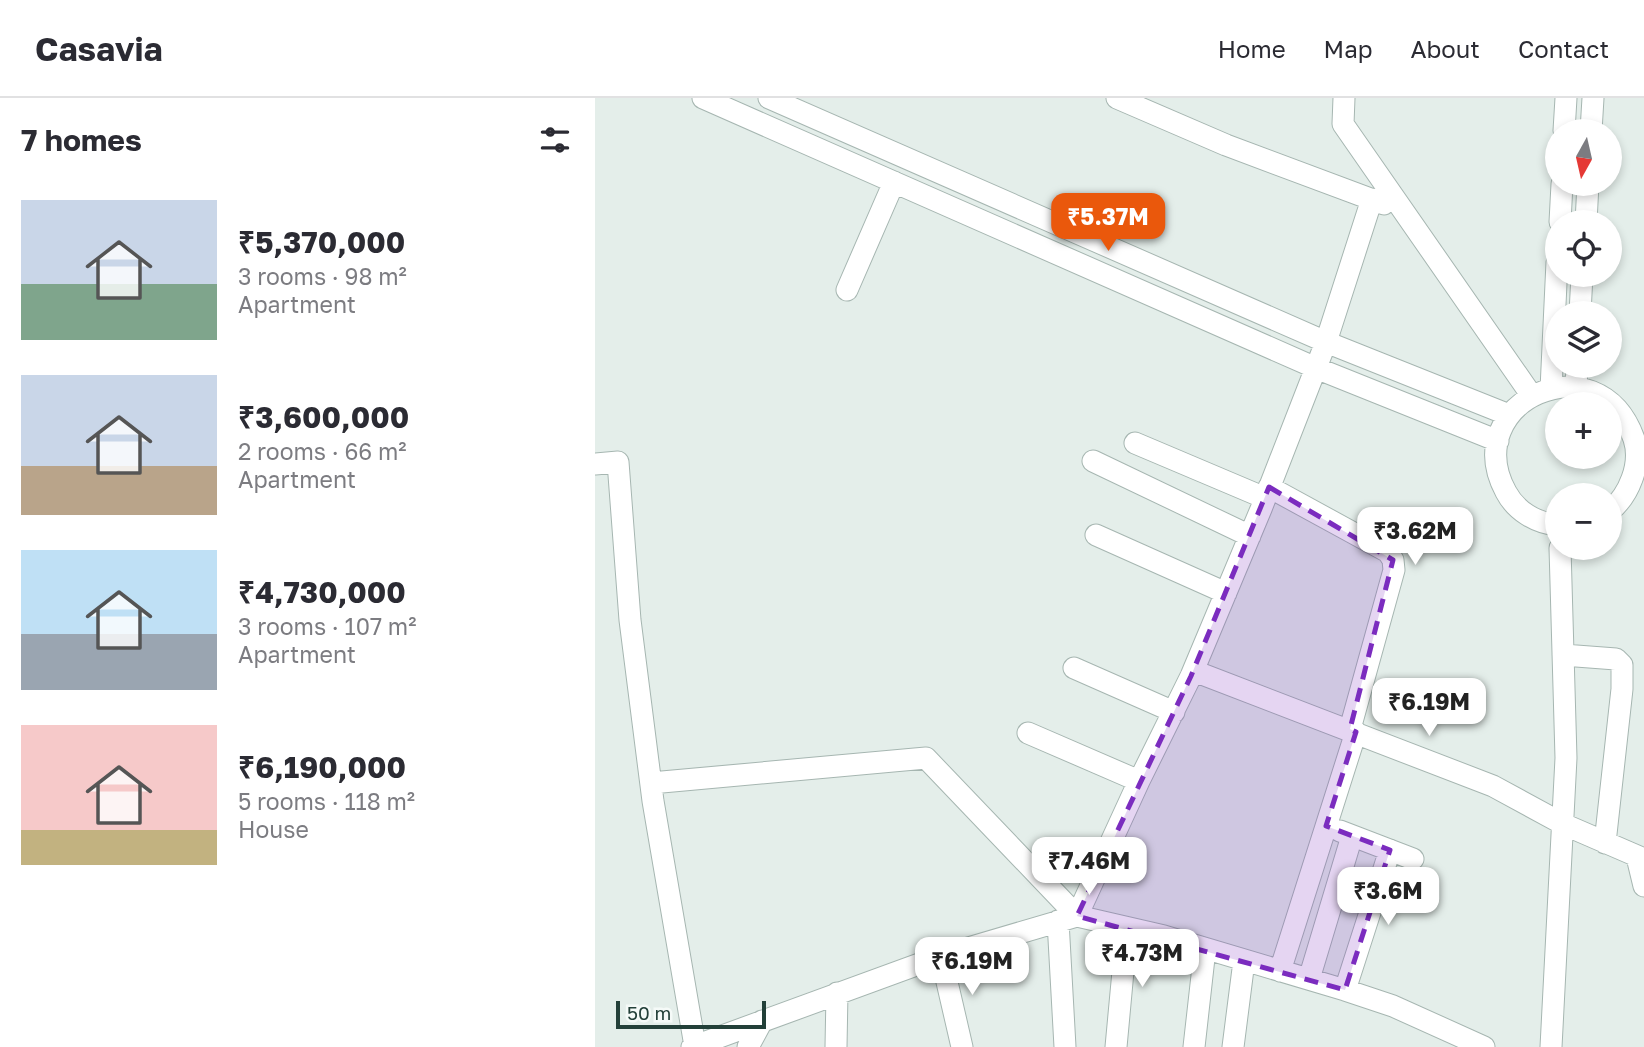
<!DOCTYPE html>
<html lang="en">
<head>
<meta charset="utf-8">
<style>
	:root { --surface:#fff; --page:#f2f2f3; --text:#2b2b33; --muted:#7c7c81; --line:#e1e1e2; --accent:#ea580c }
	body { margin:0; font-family:"Golos Text",sans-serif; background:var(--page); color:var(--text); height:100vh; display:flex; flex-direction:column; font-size:26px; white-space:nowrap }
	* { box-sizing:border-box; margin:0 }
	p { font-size:23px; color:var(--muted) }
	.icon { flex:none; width:38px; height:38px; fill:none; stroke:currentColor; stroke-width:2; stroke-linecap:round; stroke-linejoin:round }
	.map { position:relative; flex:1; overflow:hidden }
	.drawer { display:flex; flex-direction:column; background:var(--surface); width:595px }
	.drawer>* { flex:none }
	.needle { width:46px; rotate:188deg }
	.tools { position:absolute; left:950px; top:21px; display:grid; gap:14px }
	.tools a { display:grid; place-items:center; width:77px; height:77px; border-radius:50%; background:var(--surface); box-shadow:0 4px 10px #0003; font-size:35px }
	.scale { position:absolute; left:21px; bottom:18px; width:150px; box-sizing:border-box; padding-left:7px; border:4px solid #234039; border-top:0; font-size:19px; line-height:24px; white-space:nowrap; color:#234039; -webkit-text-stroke:5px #f5faf8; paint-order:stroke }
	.price { position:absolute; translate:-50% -60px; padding:0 16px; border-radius:14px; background:#fff; color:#222; font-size:23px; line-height:46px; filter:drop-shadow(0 2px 4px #0008) }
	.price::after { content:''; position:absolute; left:50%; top:42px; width:21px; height:16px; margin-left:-10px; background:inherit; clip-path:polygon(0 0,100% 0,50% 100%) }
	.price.on { background:var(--accent); color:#fff }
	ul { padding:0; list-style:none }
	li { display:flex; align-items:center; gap:21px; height:175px; padding:0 21px }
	li span { display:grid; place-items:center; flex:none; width:196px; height:140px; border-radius:0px; color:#555 }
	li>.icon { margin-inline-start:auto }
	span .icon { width:84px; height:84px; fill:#fffc; stroke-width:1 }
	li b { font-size:30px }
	h2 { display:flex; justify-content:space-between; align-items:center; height:84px; padding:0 21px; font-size:30px }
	header { display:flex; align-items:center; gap:42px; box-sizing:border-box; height:98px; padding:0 35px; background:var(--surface); border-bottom:2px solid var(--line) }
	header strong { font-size:33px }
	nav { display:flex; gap:38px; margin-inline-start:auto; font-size:24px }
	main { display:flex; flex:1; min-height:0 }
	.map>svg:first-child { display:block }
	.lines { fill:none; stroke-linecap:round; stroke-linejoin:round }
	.minor-casing { stroke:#a6b6b1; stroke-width:23 }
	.minor { stroke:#fff; stroke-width:21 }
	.marked { fill:#7b2cbf; fill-opacity:0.2; stroke:#7b2cbf; stroke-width:5; stroke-dasharray:14 9; stroke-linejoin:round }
</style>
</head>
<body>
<header>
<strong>Casavia</strong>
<nav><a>Home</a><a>Map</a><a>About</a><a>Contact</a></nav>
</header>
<main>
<section class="drawer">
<h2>7 homes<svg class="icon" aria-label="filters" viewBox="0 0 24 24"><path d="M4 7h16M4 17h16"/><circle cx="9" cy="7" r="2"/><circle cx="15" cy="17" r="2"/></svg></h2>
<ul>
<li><span style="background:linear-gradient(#c9d6e8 60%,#7fa58c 0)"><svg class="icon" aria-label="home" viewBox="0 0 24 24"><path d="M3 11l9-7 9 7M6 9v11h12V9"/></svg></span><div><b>₹5,370,000</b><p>3 rooms · 98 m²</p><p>Apartment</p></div></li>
<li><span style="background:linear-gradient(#c9d6e8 65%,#b9a48a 0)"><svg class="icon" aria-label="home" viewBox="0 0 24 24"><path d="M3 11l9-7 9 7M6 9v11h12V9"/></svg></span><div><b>₹3,600,000</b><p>2 rooms · 66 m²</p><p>Apartment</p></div></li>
<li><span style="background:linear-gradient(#bfe0f5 60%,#9aa5b1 0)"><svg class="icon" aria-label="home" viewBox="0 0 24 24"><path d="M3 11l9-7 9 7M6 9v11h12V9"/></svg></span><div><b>₹4,730,000</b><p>3 rooms · 107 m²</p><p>Apartment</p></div></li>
<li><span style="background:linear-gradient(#f6c9c9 75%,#c2b280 0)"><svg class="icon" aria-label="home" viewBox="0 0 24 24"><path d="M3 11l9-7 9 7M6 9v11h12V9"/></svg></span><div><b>₹6,190,000</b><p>5 rooms · 118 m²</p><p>House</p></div></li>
</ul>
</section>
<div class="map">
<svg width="1049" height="949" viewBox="0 0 1049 949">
	<rect width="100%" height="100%" fill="#e4eeea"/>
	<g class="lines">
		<defs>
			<path id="minor" d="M108,0L721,270L903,343
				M174,0L731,244L914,317
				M522,0L631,47L789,106
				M749,0L748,26L937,298
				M969,33L971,0
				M996,33L998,0
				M965,124L967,86
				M991,124L993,86
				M252,192L299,84
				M985,215L987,177
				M981,290L982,268
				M956,291L962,164
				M540,345L670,400
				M498,363L655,438
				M0,366L23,364L35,522L58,703L100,948
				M674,389L793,454L798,462L799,472L755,631
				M962,427C941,425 921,413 911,394C862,304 1003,239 1039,341C1047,366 1034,397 1015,413
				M501,437L631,495
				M968,557L1021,561L1027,567V591L1010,745
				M479,570L579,614
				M599,573L898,688L968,726L1049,761
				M433,635L544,683
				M56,685L331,660L482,818L544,683L596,578L666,411L731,244L777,101
				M745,733L818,761
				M1042,759L1049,788
				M463,823L470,949
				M346,858L367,949
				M685,873L761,634
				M714,881L757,738
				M750,892L795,752
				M97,949L346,858L482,818L569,838L750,892L798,908L889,949
				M153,949L167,923
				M241,949L242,895
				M521,949L532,830
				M599,949L610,851
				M638,949L649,863
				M956,949L971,660L965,450"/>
		</defs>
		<!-- minor casing -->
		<use href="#minor" class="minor-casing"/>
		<!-- minor -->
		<use href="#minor" class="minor"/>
	</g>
	<!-- marked area -->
	<path class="marked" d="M674,389L798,462L755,631L761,634L731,728L795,752L750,892L482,818L596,578Z"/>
</svg>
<div class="tools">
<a><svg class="needle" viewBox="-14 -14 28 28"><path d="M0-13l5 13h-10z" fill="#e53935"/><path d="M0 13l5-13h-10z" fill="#7c7c81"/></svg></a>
<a><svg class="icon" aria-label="locate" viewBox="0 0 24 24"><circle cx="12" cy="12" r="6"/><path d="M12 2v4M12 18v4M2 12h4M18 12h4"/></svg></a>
<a><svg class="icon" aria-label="layers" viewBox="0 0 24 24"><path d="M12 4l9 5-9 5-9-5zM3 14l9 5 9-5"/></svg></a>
<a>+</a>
<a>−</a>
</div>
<div class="scale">50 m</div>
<b class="price on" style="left:513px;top:155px">₹5.37M</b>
<b class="price" style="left:820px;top:469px">₹3.62M</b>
<b class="price" style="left:834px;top:640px">₹6.19M</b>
<b class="price" style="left:494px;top:799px">₹7.46M</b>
<b class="price" style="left:793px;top:829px">₹3.6M</b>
<b class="price" style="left:547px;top:891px">₹4.73M</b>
<b class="price" style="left:377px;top:899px">₹6.19M</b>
</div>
</main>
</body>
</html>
